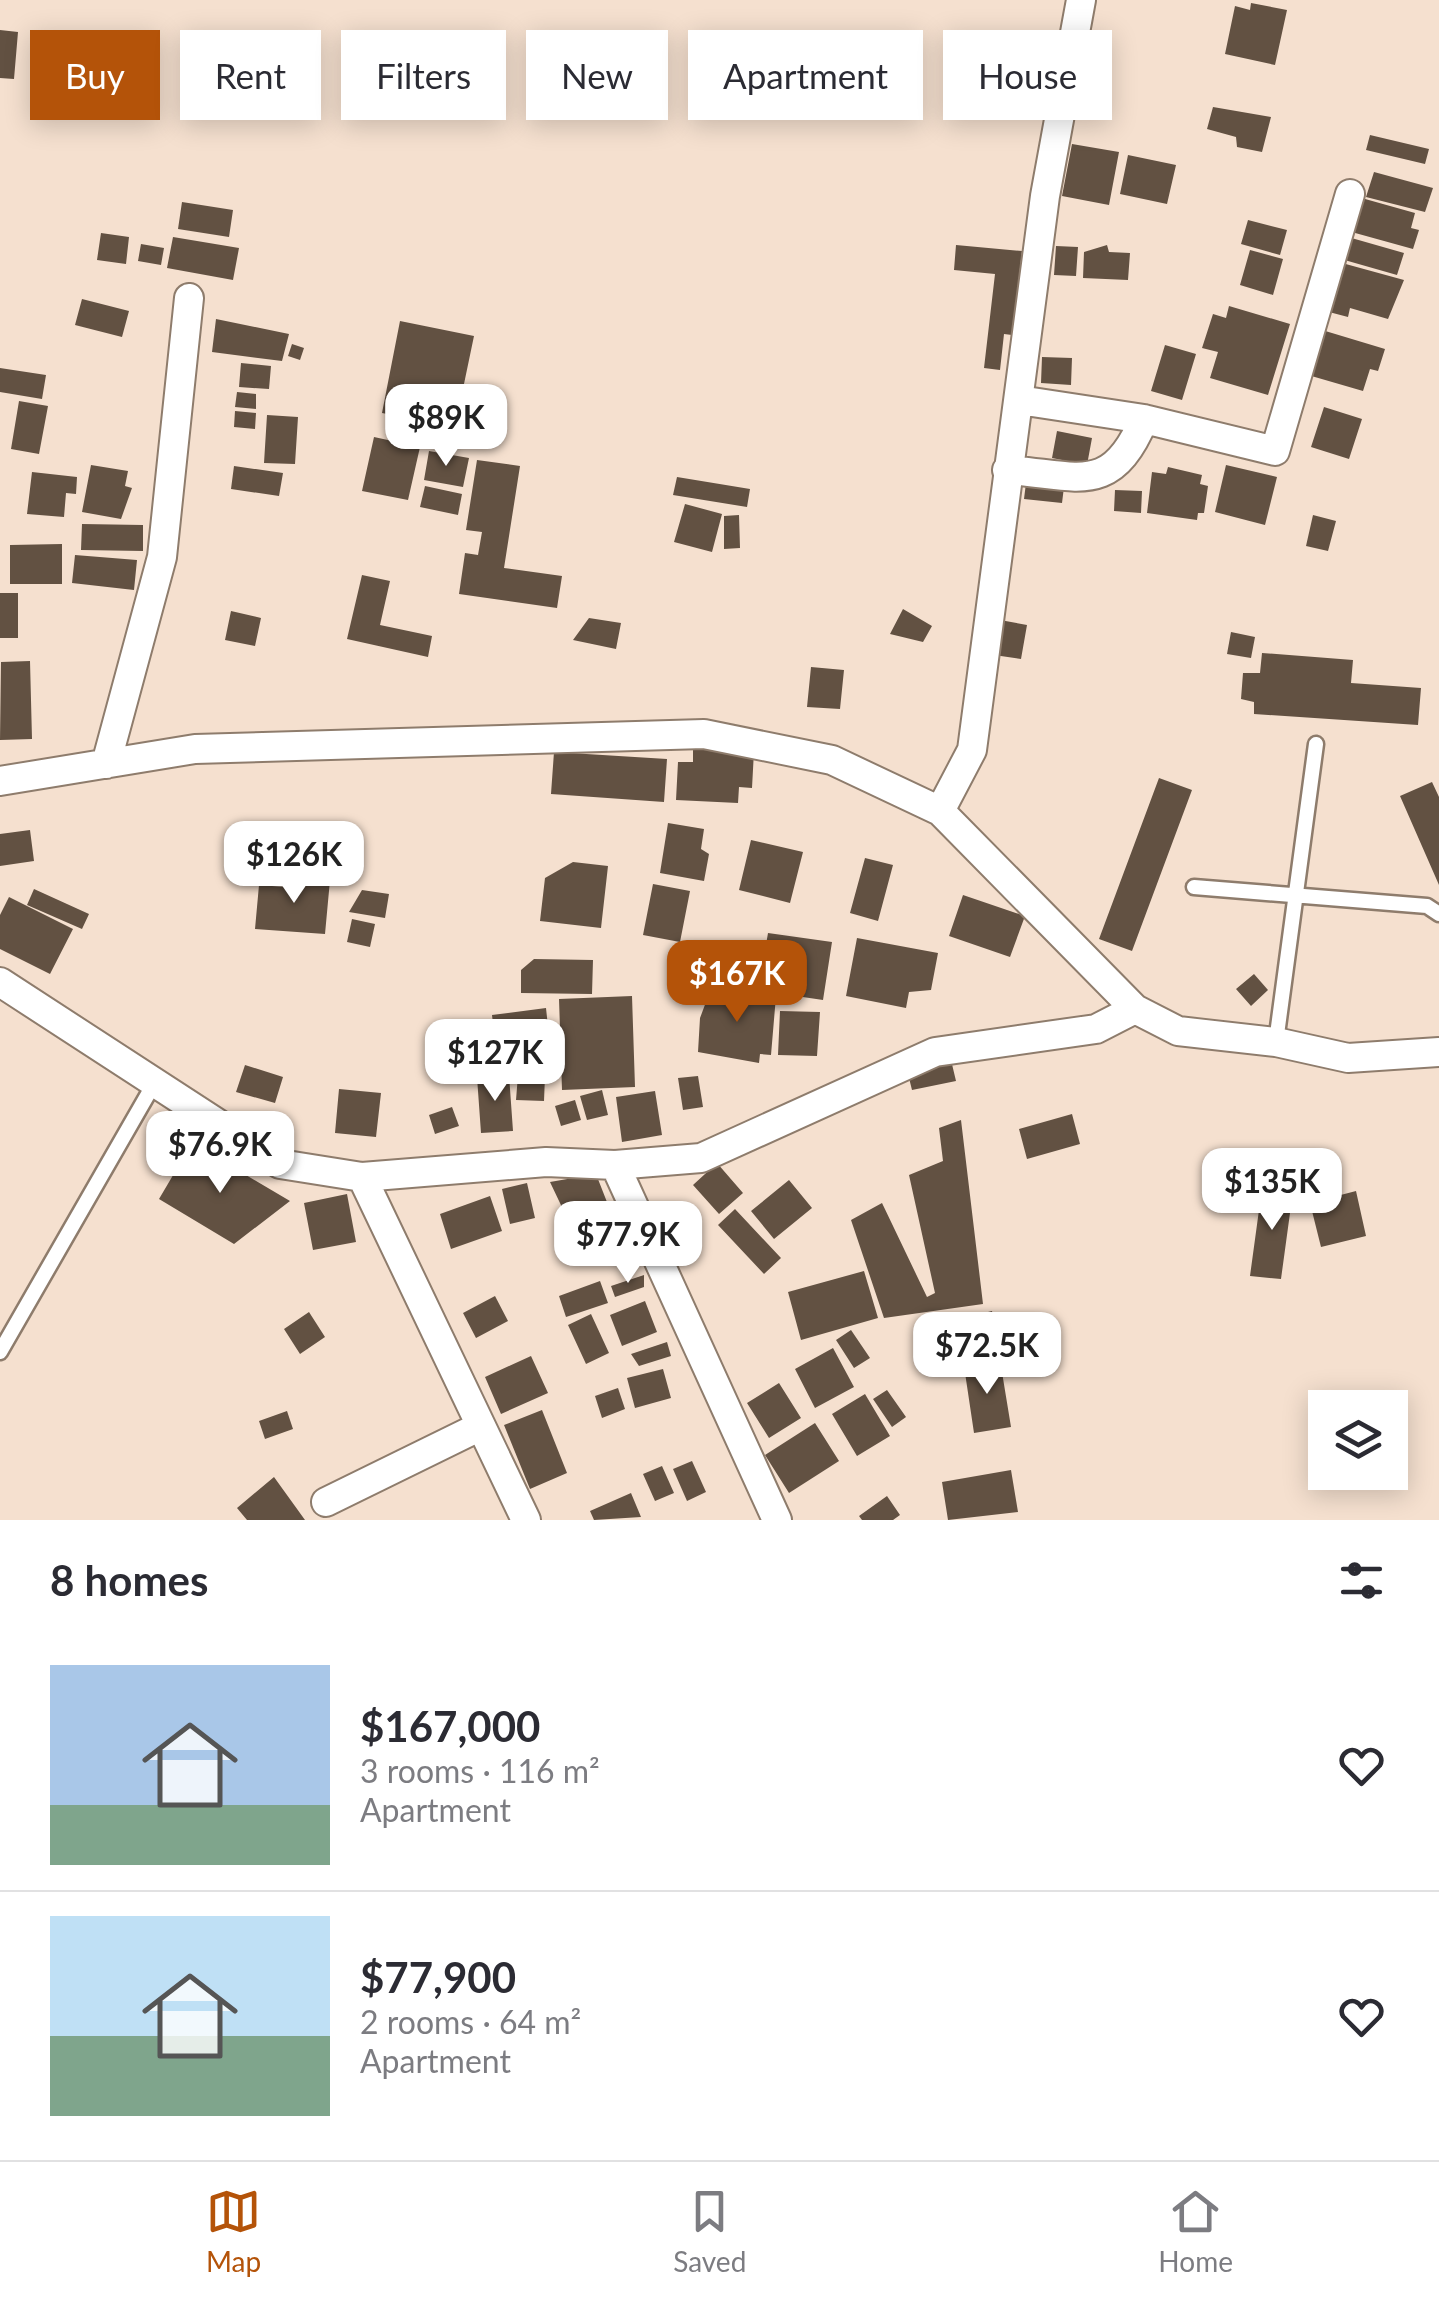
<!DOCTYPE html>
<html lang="en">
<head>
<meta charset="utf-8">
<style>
	:root { --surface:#fff; --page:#f7f7f7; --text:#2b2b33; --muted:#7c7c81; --line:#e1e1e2; --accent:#b45309 }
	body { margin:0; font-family:Lato,sans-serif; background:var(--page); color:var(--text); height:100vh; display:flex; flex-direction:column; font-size:38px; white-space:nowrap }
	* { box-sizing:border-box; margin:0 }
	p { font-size:32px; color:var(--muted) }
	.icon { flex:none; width:55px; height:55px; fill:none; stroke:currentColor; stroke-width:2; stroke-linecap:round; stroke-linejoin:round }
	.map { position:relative; height:1520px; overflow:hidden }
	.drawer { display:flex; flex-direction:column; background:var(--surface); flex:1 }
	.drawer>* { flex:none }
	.banner { position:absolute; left:30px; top:30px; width:1380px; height:90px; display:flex; gap:20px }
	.buttons { position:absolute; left:1308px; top:1390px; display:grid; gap:20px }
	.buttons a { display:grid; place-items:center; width:100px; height:100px; border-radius:0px; background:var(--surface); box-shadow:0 5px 25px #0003; font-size:50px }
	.price { position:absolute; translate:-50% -85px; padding:0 22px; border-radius:20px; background:#fff; color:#222; font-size:32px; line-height:65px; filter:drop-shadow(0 2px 5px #0008) }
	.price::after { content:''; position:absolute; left:50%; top:60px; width:30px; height:22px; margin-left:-15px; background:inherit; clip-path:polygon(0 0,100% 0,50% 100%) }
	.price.on { background:var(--accent); color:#fff }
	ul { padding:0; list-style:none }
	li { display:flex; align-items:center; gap:30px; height:250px; padding:0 50px }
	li+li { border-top:2px solid var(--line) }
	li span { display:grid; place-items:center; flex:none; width:280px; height:200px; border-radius:0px; color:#555 }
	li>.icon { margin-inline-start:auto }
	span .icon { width:120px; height:120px; fill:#fffc; stroke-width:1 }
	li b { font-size:42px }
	h2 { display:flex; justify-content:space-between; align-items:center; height:120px; padding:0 50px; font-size:42px }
	.tag { padding:0 35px; border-radius:0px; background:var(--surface); box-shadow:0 5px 25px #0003; font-size:35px; line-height:90px }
	.tag.on { background:var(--accent); color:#fff }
	.menu { display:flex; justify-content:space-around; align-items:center; height:140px; border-top:2px solid var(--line); background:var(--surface); font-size:28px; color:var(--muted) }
	.menu a { display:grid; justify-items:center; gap:5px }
	.menu .on { color:var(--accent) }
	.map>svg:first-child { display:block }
	.building { fill:#625142 }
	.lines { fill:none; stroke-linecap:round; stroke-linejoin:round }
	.lane-casing { stroke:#8e7c6c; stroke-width:19 }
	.street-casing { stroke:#8e7c6c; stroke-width:32 }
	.lane { stroke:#fff; stroke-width:14 }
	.street { stroke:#fff; stroke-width:28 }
</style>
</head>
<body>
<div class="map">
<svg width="1439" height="1520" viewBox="0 0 1439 1520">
	<rect width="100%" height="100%" fill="#f5e0cf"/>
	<!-- building -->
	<path class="building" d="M1251,3L1287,10L1275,65L1225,54L1235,6L1250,10Z
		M0,30L18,32L14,79L0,78Z
		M1213,107L1271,117L1262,152L1237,147L1236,137L1207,129Z
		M1370,135L1429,149L1425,164L1366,150Z
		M1072,144L1119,152L1109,205L1062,196Z
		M1128,155L1176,165L1167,204L1120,194Z
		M1374,172L1433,188L1425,212L1366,197Z
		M1358,197L1415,213L1411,228L1419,230L1413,249L1348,231Z
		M182,202L233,210L229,237L178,229Z
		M1248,220L1287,230L1280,255L1241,244Z
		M101,233L129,237L126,264L97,260Z
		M173,237L239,248L233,280L167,268Z
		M1348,237L1404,253L1397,275L1341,259Z
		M141,244L164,248L161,265L138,261Z
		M956,245L1022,251L1012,335L1004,334L1000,370L984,368L995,274L954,270Z
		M1107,245L1109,252L1130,253L1128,280L1083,278L1084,252Z
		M1056,246L1078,247L1076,276L1054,275Z
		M1250,250L1283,259L1273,295L1240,285Z
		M1342,263L1404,280L1388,319L1350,308L1348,317L1329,312Z
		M82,299L129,311L122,337L75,325Z
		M1229,306L1290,324L1268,395L1210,378L1218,352L1202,348L1213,314L1226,318Z
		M216,319L289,334L282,361L212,352Z
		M400,321L474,336L455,427L382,413Z
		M1322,330L1385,349L1378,371L1370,369L1363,391L1308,375Z
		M292,344L304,348L300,360L288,356Z
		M1165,345L1196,354L1182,400L1151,391Z
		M1042,357L1072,358L1071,385L1041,383Z
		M241,363L271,366L269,389L239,387Z
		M0,368L46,375L42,399L0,392Z
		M237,392L256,394V409L235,407Z
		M19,401L48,406L39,454L11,449Z
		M1324,407L1362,419L1349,459L1311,447Z
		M235,411L256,413L255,429L234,427Z
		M267,415L298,417L295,464L264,463Z
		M1057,431L1092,438L1087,465L1052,458Z
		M374,437L420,447L408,500L362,491Z
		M429,451L469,458L463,487L424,480Z
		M477,460L520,466L504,568L562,576L557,608L459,594L465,553L478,555L482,532L466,530Z
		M91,465L128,471L125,486L132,488L121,519L82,512Z
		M1226,465L1277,477L1265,525L1215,512Z
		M234,466L283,473L279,496L231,489Z
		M1168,467L1202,475L1200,484L1208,486L1204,513H1198L1197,520L1147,513L1152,472L1166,474Z
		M32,472L77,477L76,494L66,493L64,517L27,514Z
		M677,477L750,489L747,507L673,495Z
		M1026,483L1064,487L1062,503L1024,499Z
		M425,486L462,494L458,515L420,507Z
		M1115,490L1142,491L1141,513L1114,511Z
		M685,504L722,514L712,552L674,542Z
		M739,515L740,548L724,549V516Z
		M1313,515L1336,521L1328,551L1306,546Z
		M82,524L143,525V551L81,550Z
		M62,544V584H10V545Z
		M75,555L137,560L134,590L72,583Z
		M362,575L390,581L380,625L432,636L428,657L347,639Z
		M0,593H18V638H0Z
		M903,609L932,626L923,642L890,634Z
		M231,611L261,618L255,646L225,640Z
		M589,618L621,623L616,649L573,640Z
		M1000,620L1027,625L1021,659L994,655Z
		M1231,632L1255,637L1251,658L1227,654Z
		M1262,653L1353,660L1351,683L1421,688L1418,725L1254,714V702L1241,699L1243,673H1260Z
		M30,661L32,739L0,740L1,662Z
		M811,667L844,670L840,709L807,707Z
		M693,749L754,751L752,788L739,787L738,803L676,800L678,762H693Z
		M554,752L667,759L664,802L551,794Z
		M1159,778L1192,790L1132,951L1099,939Z
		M1432,782L1439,797V885L1400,796Z
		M668,823L704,829L701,849L709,854L704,881L660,873Z
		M30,830L34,861L0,866V834Z
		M751,840L803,852L790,903L739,890Z
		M865,858L893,865L878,921L850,913Z
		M573,862L608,866L601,928L540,921L545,878Z
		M290,877L330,880L325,934L255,929L259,885L285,887Z
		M653,884L690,891L680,942L643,935Z
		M34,889L89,914L82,929L27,905Z
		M362,890L389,894L385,918L349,912Z
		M963,895L1025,916L1010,957L949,936Z
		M9,897L73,929L50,974L0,949V915Z
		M352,919L375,924L370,947L347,942Z
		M768,933L832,942L823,1000L769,992L770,981L760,980Z
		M857,938L938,953L931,990L909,992L906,1008L846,996Z
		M534,959L593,960L592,994L521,993V970Z
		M1254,974L1268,990L1251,1006L1236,989Z
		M712,986H723L722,992L776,996L771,1055L760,1054L759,1063L698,1052L700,1018Z
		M632,996L635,1087L562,1090L559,999Z
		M546,1008L549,1036L535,1038L537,1053L497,1058L492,1015Z
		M780,1011L820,1012L817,1056L778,1055Z
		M951,1060L956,1081L912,1090L907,1070Z
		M245,1065L283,1077L275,1103L236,1092Z
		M509,1075L513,1131L481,1133L477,1077Z
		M518,1075L545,1076L544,1101L516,1100Z
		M698,1076L703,1107L683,1110L678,1078Z
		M339,1089L381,1093L376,1137L335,1133Z
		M602,1090L608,1115L587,1120L580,1096Z
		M655,1091L662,1135L622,1142L616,1097Z
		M575,1100L581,1120L561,1126L555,1106Z
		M452,1107L459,1126L435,1134L429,1115Z
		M1072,1114L1080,1144L1027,1159L1019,1129Z
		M961,1120L983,1304L884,1318L851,1220L882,1203L927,1297L935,1293L909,1175L943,1161L939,1128Z
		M192,1143L290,1201L234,1244L159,1199Z
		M717,1163L743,1193L719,1214L693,1185Z
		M596,1174L614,1220L581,1235L574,1220L569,1222L550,1182Z
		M789,1180L812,1208L774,1239L751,1211Z
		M527,1183L535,1218L510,1224L502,1189Z
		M1262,1188L1293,1191L1281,1279L1250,1276Z
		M1356,1191L1366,1236L1321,1247L1310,1203Z
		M347,1194L356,1242L313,1250L304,1203Z
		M490,1196L502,1231L451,1249L440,1214Z
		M735,1209L781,1258L764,1274L718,1225Z
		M630,1227L635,1249L592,1257L588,1236Z
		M864,1271L878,1318L801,1340L788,1292Z
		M644,1275V1287L615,1297L611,1286Z
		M600,1281L608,1303L566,1317L559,1296Z
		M495,1296L508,1321L476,1338L463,1313Z
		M645,1301L657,1332L622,1346L610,1315Z
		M992,1311L999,1342L925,1359L921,1339L971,1328L968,1317Z
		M309,1312L325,1337L300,1354L284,1329Z
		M591,1314L609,1353L586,1364L568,1325Z
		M851,1330L870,1358L854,1368L836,1340Z
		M667,1342L671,1356L639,1366L631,1354Z
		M833,1348L854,1387L815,1408L795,1369Z
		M531,1356L548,1393L501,1414L485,1377Z
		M1000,1360L1011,1427L974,1433L964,1366Z
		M663,1369L671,1398L635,1408L627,1378Z
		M779,1383L801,1418L769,1438L747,1403Z
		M618,1388L625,1409L602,1418L595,1396Z
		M887,1390L906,1417L892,1427L873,1399Z
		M865,1394L890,1436L857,1456L832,1414Z
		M542,1410L567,1473L530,1489L504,1425Z
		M287,1411L293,1429L265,1439L259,1421Z
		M815,1423L839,1461L789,1493L765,1455Z
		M692,1461L706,1492L687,1501L673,1469Z
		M662,1466L674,1493L655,1501L643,1474Z
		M1011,1470L1018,1512L948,1520L942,1482Z
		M274,1477L305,1520H247L237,1508Z
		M631,1493L641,1517L594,1520L590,1511Z
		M887,1496L900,1515L893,1520H862L859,1516Z"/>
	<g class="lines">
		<defs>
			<path id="lane" d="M1194,887L1427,906L1439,914
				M1276,1042L1316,744
				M0,1352L155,1082"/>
			<path id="street" d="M1019,400L1144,419L1275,451L1350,194
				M1007,470C1079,475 1111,497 1144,419
				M106,764L162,557L189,298
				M0,781L195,749L704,734L832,760L940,811L1135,1009L1178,1031L1276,1042L1348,1058L1439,1052
				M940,811L972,750L1045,196L1081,0
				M0,982L280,1164L362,1177L546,1162L615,1165L701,1158L935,1052L1096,1029L1135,1009
				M615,1165L777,1520
				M362,1177L526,1520
				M326,1502L481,1426"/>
		</defs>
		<!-- lane casing -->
		<use href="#lane" class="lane-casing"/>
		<!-- street casing -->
		<use href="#street" class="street-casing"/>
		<!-- lane -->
		<use href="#lane" class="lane"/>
		<!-- street -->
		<use href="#street" class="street"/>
	</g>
</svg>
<div class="buttons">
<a><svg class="icon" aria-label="layers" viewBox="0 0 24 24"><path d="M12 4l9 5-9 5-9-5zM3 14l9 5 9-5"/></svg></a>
</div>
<b class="price" style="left:446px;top:469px">$89K</b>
<b class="price" style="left:294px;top:906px">$126K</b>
<b class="price on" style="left:737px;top:1025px">$167K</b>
<b class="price" style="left:495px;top:1104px">$127K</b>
<b class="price" style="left:220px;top:1196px">$76.9K</b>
<b class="price" style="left:1272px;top:1233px">$135K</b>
<b class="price" style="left:628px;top:1286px">$77.9K</b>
<b class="price" style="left:987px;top:1397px">$72.5K</b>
<div class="banner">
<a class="tag on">Buy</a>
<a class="tag">Rent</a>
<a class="tag">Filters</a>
<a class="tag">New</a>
<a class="tag">Apartment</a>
<a class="tag">House</a>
</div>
</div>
<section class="drawer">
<h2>8 homes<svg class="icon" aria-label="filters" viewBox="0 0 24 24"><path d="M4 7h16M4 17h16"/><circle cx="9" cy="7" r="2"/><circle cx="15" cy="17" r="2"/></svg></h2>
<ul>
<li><span style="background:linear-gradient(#a9c7e8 70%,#7fa58c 0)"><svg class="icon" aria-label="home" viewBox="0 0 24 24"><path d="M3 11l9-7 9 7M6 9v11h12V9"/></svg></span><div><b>$167,000</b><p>3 rooms · 116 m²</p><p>Apartment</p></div><svg class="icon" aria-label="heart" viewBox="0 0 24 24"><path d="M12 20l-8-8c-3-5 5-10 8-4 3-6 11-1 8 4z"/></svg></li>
<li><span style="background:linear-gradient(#bfe0f5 60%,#7fa58c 0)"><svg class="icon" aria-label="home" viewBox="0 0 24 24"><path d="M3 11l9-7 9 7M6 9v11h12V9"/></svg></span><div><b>$77,900</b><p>2 rooms · 64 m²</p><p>Apartment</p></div><svg class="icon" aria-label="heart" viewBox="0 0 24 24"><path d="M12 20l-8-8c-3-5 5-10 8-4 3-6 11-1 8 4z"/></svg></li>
</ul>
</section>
<nav class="menu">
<a class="on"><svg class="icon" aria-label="map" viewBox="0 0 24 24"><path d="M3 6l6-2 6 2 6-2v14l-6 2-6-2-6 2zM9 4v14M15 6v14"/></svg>Map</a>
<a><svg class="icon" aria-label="saved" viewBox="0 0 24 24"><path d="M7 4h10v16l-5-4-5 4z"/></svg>Saved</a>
<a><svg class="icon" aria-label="home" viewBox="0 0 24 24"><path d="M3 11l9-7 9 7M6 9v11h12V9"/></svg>Home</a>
</nav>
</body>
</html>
